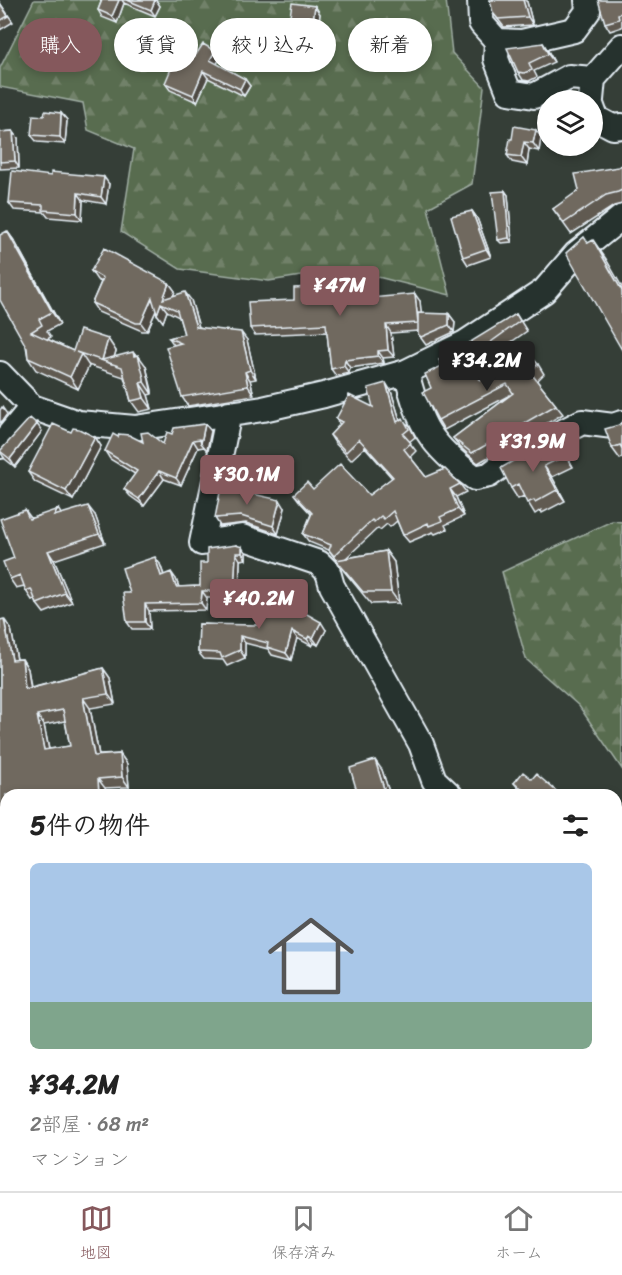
<!DOCTYPE html>
<html lang="ja">
<head>
<meta charset="utf-8">
<style>
	:root { --surface:#fff; --page:#f2f2f2; --text:#222; --muted:#767676; --line:#e0e0e0; --accent:#85585c }
	body { margin:0; font-family:Sriracha,"Klee One",sans-serif; background:var(--page); color:var(--text); height:100vh; display:flex; flex-direction:column; font-size:22px; white-space:nowrap }
	* { box-sizing:border-box; margin:0 }
	p { font-size:20px; color:var(--muted) }
	.icon { flex:none; width:33px; height:33px; fill:none; stroke:currentColor; stroke-width:2; stroke-linecap:round; stroke-linejoin:round }
	.map { position:relative; flex:1; overflow:hidden }
	.details { position:absolute; left:0px; top:789px; width:622px; height:402px; display:flex; flex-direction:column; background:var(--surface); border-radius:18px 18px 0 0; box-shadow:0 3px 9px #0003 }
	.details>* { flex:none }
	.top-card { position:absolute; left:18px; top:18px; width:586px; height:54px; display:flex; gap:12px }
	.controls { position:absolute; left:537px; top:90px; display:grid; gap:12px }
	.controls a { display:grid; place-items:center; width:66px; height:66px; border-radius:50%; background:var(--surface); box-shadow:0 3px 9px #0003; font-size:30px }
	.price { position:absolute; translate:-50% -51px; padding:0 14px; border-radius:6px; background:var(--accent); color:#fff; font-size:20px; line-height:39px; filter:drop-shadow(0 2px 3px #0008) }
	.price::after { content:''; position:absolute; left:50%; top:36px; width:18px; height:14px; margin-left:-9px; background:inherit; clip-path:polygon(0 0,100% 0,50% 100%) }
	.price.selected { background:#222; color:#fff }
	ul { padding:0; list-style:none }
	li { display:grid; align-content:center; gap:12px; height:318px; padding:0 30px }
	li span { display:grid; place-items:center; height:186px; border-radius:9px; color:#555 }
	li>.icon { margin-inline-start:auto }
	span .icon { width:108px; height:108px; fill:#fffc; stroke-width:1 }
	li b { font-size:26px }
	h2 { display:flex; justify-content:space-between; align-items:center; height:72px; padding:0 30px; font-size:26px }
	.tag { padding:0 21px; border-radius:27px; background:var(--surface); box-shadow:0 3px 9px #0003; font-size:21px; line-height:54px }
	.tag.selected { background:var(--accent); color:#fff }
	.menu { display:flex; justify-content:space-around; align-items:center; height:84px; border-top:2px solid var(--line); background:var(--surface); font-size:16px; color:var(--muted) }
	.menu a { display:grid; justify-items:center; gap:3px }
	.menu .selected { color:var(--accent) }
	.map>svg:first-child { display:block }
	.forest { fill:url(#forest-firs); stroke:#a0aea4; stroke-width:1.5 }
	.pitch { fill:#596c4f; stroke:#a0aea4; stroke-width:1.5 }
	.lines { fill:none; stroke-linecap:round; stroke-linejoin:round }
	.minor-casing { stroke:#e8f1f8; stroke-width:28 }
	.minor { stroke:#26332d; stroke-width:24 }
	.wall { fill:#605a51; stroke:#e8f1f8; stroke-width:1.5; fill-rule:evenodd }
	.shaded-wall { fill:#4e4a42; stroke:#e8f1f8; stroke-width:1.5 }
	.building { fill:#70695e; stroke:#e8f1f8; stroke-width:1.5; fill-rule:evenodd }
</style>
</head>
<body>
<div class="map">
<svg width="622" height="1191" viewBox="0 0 622 1191">
	<defs>
		<pattern id="forest-firs" width="22" height="20" patternUnits="userSpaceOnUse" patternTransform="scale(1.5)"><rect width="22" height="20" fill="#596c4f"/><path d="M5 1l3.5 6h-7zM16 11l3.5 6h-7z" fill="#718169"/></pattern>
	</defs>
	<rect width="100%" height="100%" fill="#353e37"/>
	<filter id="ink" filterUnits="userSpaceOnUse"><feTurbulence type="fractalNoise" baseFrequency=".0167" numOctaves="2"/><feDisplacementMap in="SourceGraphic" scale="12" xChannelSelector="R" yChannelSelector="G"/><feConvolveMatrix kernelMatrix="1 2 1 2 8 2 1 2 1" color-interpolation-filters="sRGB"/></filter>
	<g filter="url(#ink)">
		<!-- forest -->
		<path class="forest" d="M34,0H446L452,53L484,87L472,184L428,208L450,295L346,269L269,281L180,269L121,232L134,149L88,130L83,103L0,87V68Z
			M612,521L622,522V769L579,706L526,659L502,572Z"/>
		<!-- pitch -->
		<path class="pitch" d="M6,1035V1130L0,1131V1036Z"/>
		<g class="lines">
			<defs>
				<path id="minor" d="M480,0L481,23L497,41L522,42L574,30L588,11L587,0
					M497,41L496,59L509,92L534,96L569,77L593,79
					M591,100L593,79L622,46
					M592,107L596,118L613,127L622,126
					M406,372C420,426 429,444 475,478L489,475L509,460L582,422L613,426L622,423
					M0,374L32,407L78,423L135,428L263,409L324,395L406,372L465,343L544,291L576,254L622,217
					M229,413L202,543L242,537L319,563L328,572L332,586L421,744L434,780L450,795
					M0,446L32,407
					M387,1191L388,1185"/>
			</defs>
			<!-- minor casing -->
			<use href="#minor" class="minor-casing"/>
			<!-- minor -->
			<use href="#minor" class="minor"/>
		</g>
		<!-- wall -->
		<path class="wall" d="M100,0H156L160,6L155,16L124,3L117,23L102,17L98,10L101,2Z
			M490,0H525L527,2L533,25L504,27L493,13Z
			M622,0V27L610,31L605,23Z
			M0,3L13,22L0,30Z
			M315,6L320,14L315,48L293,44L287,37Z
			M543,43L548,51L554,62L534,71L537,77L529,81L523,80L518,72Z
			M195,56L220,58L217,64L245,79L250,86L244,96L208,78L197,102L170,90L165,83Z
			M61,113L67,120L65,144L37,142L31,135L44,116Z
			M536,130L541,137L539,151L529,149L527,165L512,162L507,155L512,139Z
			M13,131L18,138L19,168L0,169V132Z
			M622,165V204L614,206L571,234L553,209Z
			M109,184L106,204L83,200L82,220L48,217L44,212L14,210L9,203Z
			M505,191L508,195L512,242L501,243L498,240Z
			M472,211L477,218L491,257L468,265L463,257Z
			M7,231L15,242L60,324L47,331L51,337L47,339L73,351L108,339L116,351L114,357L136,355L146,366L152,390V394L148,395L152,409L139,412L131,401L124,377L88,365L89,366L78,389L36,370L28,358Z
			M91,271L169,283L175,291L173,295L191,300L199,327L247,340L256,379L250,380L254,395L188,406L182,397L174,345L169,338L184,334L179,317L167,311L163,322L157,314L156,311L147,331H142L98,312L92,303L101,282L97,280Z
			M371,285L372,298L420,301L421,314H449L455,322L454,332L426,345L418,334V331L391,333L394,357L383,358L384,363L350,368L349,373L336,376L331,369L327,332L255,335L250,328L294,300Z
			M516,314L527,331L494,354L471,358L482,379L505,371L538,364L544,374L537,381L563,414L478,463L460,447L453,438L510,395L444,430L438,420L431,388L442,366L455,355Z
			M391,391L400,420L409,425L415,437L409,442L416,451L410,457L426,477L460,484L466,492L456,497L464,516L445,525L447,529L435,534L433,532L409,542L403,535L397,521L390,527L387,524L380,530L378,528L346,558L386,551L394,562L399,603L371,604L344,571L329,550L309,542L303,534L311,514L300,502L294,494L313,489L369,495L392,478L365,447L351,460L335,443L330,435L340,425L336,419L373,407Z
			M622,422V458L620,459L612,448L619,425Z
			M42,431L15,467L5,459L0,452Z
			M211,431L207,450L204,447L198,448L181,485L164,479L144,506L130,496L124,489L135,474L110,459L105,451L118,437L143,442L163,444L172,434Z
			M71,432L95,437L101,446L73,500L35,482L28,472Z
			M559,443L566,454L573,467L552,477L565,501L542,513L541,510L535,514L524,496L518,499L511,488L533,456Z
			M285,508L278,534L246,523L220,526L215,518Z
			M25,510L31,518L61,514L95,515L105,543L54,560L72,602L44,613L37,604L35,599L32,600L26,591L24,586L16,588L10,579Z
			M236,545L246,554V559L240,560L239,598H207L206,610L149,611L150,629H132L127,622L130,593L160,564L164,575L176,579L179,587L200,586L207,563Z
			M0,620L11,629L17,659H22L28,669L31,687L103,668L110,678L115,704L90,708L99,755L120,754L127,764L129,787L105,788L106,795H6V849L0,850ZM65,721L70,746L49,749L44,725Z
			M199,624L326,630L318,645L314,643L312,646L297,638L291,660L272,655L268,649L245,643V658L227,666L223,660L204,659L198,652Z
			M382,770L390,795H358Z
			M532,779L561,795H526L519,789L514,783Z
			M0,882L6,885V1029L0,1030Z
			M185,1185H251L239,1191H179Z"/>
		<!-- shaded-wall -->
		<path class="shaded-wall" d="M119,0H122L124,3L117,23L112,16Z
			M155,0H156L160,6L155,16L151,10Z
			M523,0H525L527,2L533,25L528,17Z
			M315,6L320,14L315,48L310,40Z
			M543,43L548,51L554,62L548,54Z
			M215,51L220,58L215,67L210,60Z
			M203,71L208,78L197,102L193,95Z
			M245,79L250,86L244,96L240,89Z
			M61,113L67,120L65,144L60,137Z
			M536,130L541,137L539,151L533,143Z
			M13,131L18,138L19,168L15,161Z
			M524,142L529,149L527,165L521,157Z
			M104,177L109,184L106,204L101,197Z
			M505,191L508,195L512,242L509,238Z
			M78,193L83,200L82,220L77,213Z
			M472,211L477,218L491,257L486,249Z
			M7,231L15,242L60,324L52,312Z
			M593,240L606,259L622,287V291Z
			M365,277L371,285L372,302L367,294Z
			M169,283L175,291L169,307L163,299Z
			M185,292L191,300L201,335L196,327Z
			M415,294L420,301L423,330L418,323Z
			M152,298L158,306L147,331L141,323Z
			M161,303L167,311L163,322L157,314Z
			M449,314L455,322L454,332L449,325Z
			M386,325L391,333L394,357L388,350Z
			M241,332L247,340L256,379L250,370Z
			M108,339L116,351L112,364L102,360Z
			M465,349L471,358L487,389L480,380Z
			M378,351L383,358L384,363L378,356Z
			M133,352L139,360L138,355L146,366L152,394L144,382Z
			M81,354L89,366L78,389L70,377Z
			M345,360L350,368L349,373L344,366Z
			M245,372L250,380L254,395L248,386Z
			M140,383L148,395L152,409L144,398Z
			M386,383L391,391L403,430L397,422Z
			M2,407L7,414L0,424V410Z
			M37,424L42,431L15,467L10,459Z
			M205,424L211,431L207,450L201,443Z
			M95,437L101,446L73,500L66,491Z
			M193,440L198,448L181,485L176,478Z
			M559,443L566,454L573,467L565,456Z
			M544,466L552,477L565,501L557,490Z
			M159,471L164,479L144,506L139,499Z
			M450,489L456,497L464,516L458,509Z
			M280,500L285,508L278,534L273,526Z
			M88,506L95,515L105,543L99,534Z
			M58,509L64,518L54,516Z
			M242,547L246,554V559L242,553Z
			M48,551L54,560L72,602L65,593Z
			M386,551L394,562L399,603L391,592Z
			M236,553L240,560L239,598L234,591Z
			M155,557L160,564L166,582L161,576Z
			M171,572L176,579L181,594L176,587Z
			M202,591L207,598L206,610L201,603Z
			M145,604L149,611L150,629L145,622Z
			M4,619L11,629L19,670L12,660Z
			M321,622L326,630L318,645L313,638Z
			M292,631L297,638L291,660L286,653Z
			M240,636L245,643V658L240,650Z
			M309,636L314,643L312,646L307,639Z
			M22,659L28,669L32,698L25,689Z
			M103,668L110,678L115,704L108,694Z
			M83,698L90,708L101,766L94,756Z
			M37,715L44,725L51,760L44,750Z
			M120,754L127,764L129,787L122,777Z
			M375,760L382,770L390,795H388L385,792Z
			M98,779L105,788L106,795H99Z
			M616,1104L622,1111L620,1124L616,1119Z
			M98,1185H106V1191H99Z"/>
		<!-- building -->
		<path class="building" d="M102,0H119L112,16L98,10Z
			M127,0H155L151,10Z
			M490,0H523L528,17L498,19L493,13Z
			M598,0H621L622,13L618,14L619,19L605,23Z
			M0,3L8,16L0,21Z
			M292,3L315,6L310,40L287,37Z
			M543,43L548,54L529,63L532,70L524,73L518,72L507,48Z
			M203,44L215,51L210,60L245,79L240,89L203,71L193,95L165,83L179,50L195,56Z
			M548,108V130H544L540,109Z
			M45,111L61,113L60,137L31,135L33,115L44,116Z
			M514,126L536,130L533,143L524,142L521,157L507,155L510,139H512Z
			M13,131L15,161L0,162V132Z
			M622,165V190L618,192L606,195L564,223L553,209L579,190L575,174L618,167Z
			M12,171L51,176V172L104,177L101,197L78,193L77,213L43,210V205L9,203Z
			M505,191L509,238L498,240L492,192Z
			M472,211L486,249L463,257L451,216Z
			M7,231L52,312L39,319L42,325L31,332L73,351L80,330L108,339L102,360L133,352L134,356L138,355L144,378V382L140,383L144,398L131,401L122,367L76,352L81,354L70,377L28,358L27,348L0,300V235Z
			M584,237L588,243L593,240L622,291V350L566,253Z
			M104,248L169,283L163,299L185,292L196,327L241,332L250,370L245,372L248,386L182,397L166,347L181,343L169,338L184,334L177,310L161,303L157,314L152,298L141,323H136L92,303L103,278L91,271Z
			M365,277L367,294L370,298L415,294L418,323L386,325L388,350L378,351V356L345,360L344,366L331,369L326,324L250,328L248,302L294,300V288L351,285V278Z
			M418,313L449,314V325L421,337L418,334Z
			M516,314L520,321L488,344L465,349L480,380L499,364L505,371L527,352L538,364L530,372L556,405L472,453L453,438L513,393L507,384L438,420L423,392L431,388L425,374L442,366L439,360L455,355L454,352Z
			M386,383L397,422L403,418L409,429L403,434L411,443L404,449L426,477L445,469L460,484L450,489L458,509L440,517L442,521L429,526L428,523L403,535L393,511L384,519L381,516L374,522L372,520L334,556L329,550L331,545L303,534L312,513L294,494L307,482L313,489L340,464L369,495L393,477L359,439L346,452L330,435L342,422L336,419L349,395L373,407L368,388Z
			M30,418L37,424L10,459L0,451Z
			M622,422V449L620,445L612,448L605,429L619,425Z
			M53,424L71,432L73,428L79,429L95,437L66,491L28,472Z
			M205,424L201,443L200,439L193,440L176,478L159,471L139,499L124,489L137,471L105,451L113,434L118,437L119,434L129,435L143,442L141,433L148,432L163,444L167,432L172,434L174,428Z
			M559,443L565,456L544,466L557,490L535,502L534,500L527,503L518,484L511,488L501,468L530,451L533,456Z
			M221,487L280,500L273,526L241,516L215,518Z
			M88,506L99,534L48,551L65,593L37,604L31,589L26,591L20,575L10,579L3,562L14,558L0,519L25,510L29,519L58,509L54,516Z
			M236,545L242,547V553H236L234,591H202L201,603L145,604V622H127L123,593H130L122,568L155,557L161,576L171,572L176,587L200,586V563H207V549Z
			M386,551L391,592H363L336,560Z
			M265,598L291,605L321,622L313,638L309,636L307,639L292,631L286,653L267,647L268,643L240,636V650L222,658L220,653L198,652L199,624L257,625Z
			M4,619L12,660L22,659L25,689L103,668L108,694L83,698L94,756L120,754L122,777L98,779L99,795H6V839H0V620ZM63,710L70,746L44,750L37,715Z
			M375,760L385,792L374,795H358L350,768Z
			M523,772L532,779L536,774L561,795H529L514,783Z
			M4,881L6,898V1017L0,1018V882Z
			M616,1165L622,1166V1188L618,1186L616,1191H591L592,1185H616Z
			M28,1185H98L99,1191H28Z
			M185,1185H232L221,1191H179Z"/>
	</g>
</svg>
<div class="controls">
<a><svg class="icon" aria-label="layers" viewBox="0 0 24 24"><path d="M12 4l9 5-9 5-9-5zM3 14l9 5 9-5"/></svg></a>
</div>
<b class="price" style="left:340px;top:317px">¥47M</b>
<b class="price selected" style="left:487px;top:392px">¥34.2M</b>
<b class="price" style="left:533px;top:473px">¥31.9M</b>
<b class="price" style="left:247px;top:506px">¥30.1M</b>
<b class="price" style="left:259px;top:630px">¥40.2M</b>
<div class="top-card">
<a class="tag selected">購入</a>
<a class="tag">賃貸</a>
<a class="tag">絞り込み</a>
<a class="tag">新着</a>
</div>
<section class="details">
<h2>5件の物件<svg class="icon" aria-label="filters" viewBox="0 0 24 24"><path d="M4 7h16M4 17h16"/><circle cx="9" cy="7" r="2"/><circle cx="15" cy="17" r="2"/></svg></h2>
<ul>
<li><span style="background:linear-gradient(#a9c7e8 75%,#7fa58c 0)"><svg class="icon" aria-label="home" viewBox="0 0 24 24"><path d="M3 11l9-7 9 7M6 9v11h12V9"/></svg></span><div><b>¥34.2M</b><p>2部屋 · 68 m²</p><p>マンション</p></div></li>
</ul>
</section>
</div>
<nav class="menu">
<a class="selected"><svg class="icon" aria-label="map" viewBox="0 0 24 24"><path d="M3 6l6-2 6 2 6-2v14l-6 2-6-2-6 2zM9 4v14M15 6v14"/></svg>地図</a>
<a><svg class="icon" aria-label="saved" viewBox="0 0 24 24"><path d="M7 4h10v16l-5-4-5 4z"/></svg>保存済み</a>
<a><svg class="icon" aria-label="home" viewBox="0 0 24 24"><path d="M3 11l9-7 9 7M6 9v11h12V9"/></svg>ホーム</a>
</nav>
</body>
</html>
